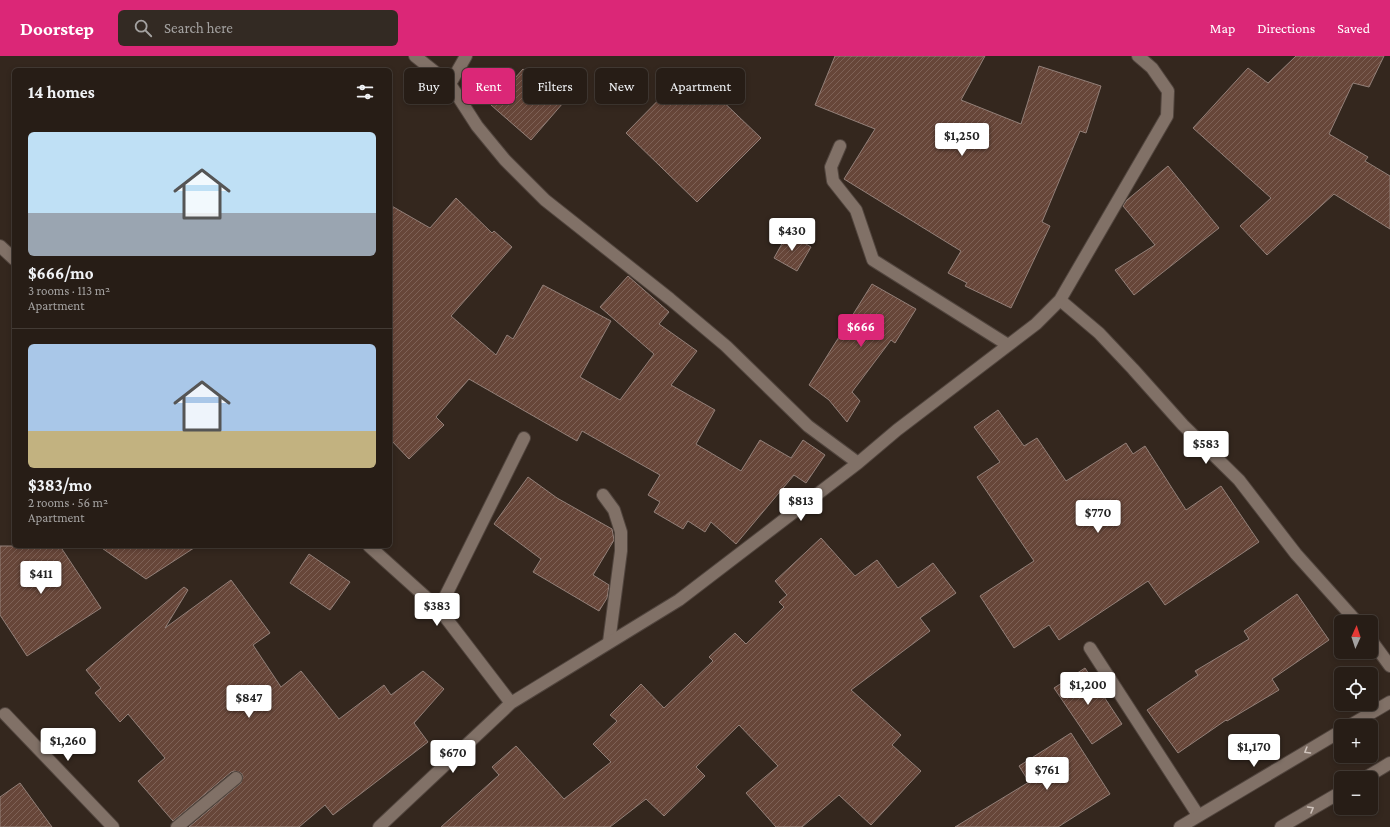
<!DOCTYPE html>
<html lang="en">
<head>
<meta charset="utf-8">
<style>
	:root { --surface:#271d16; --page:#332a23; --text:#f1f3f6; --muted:#a4a2a1; --line:#433b35; --accent:#db2777 }
	body { margin:0; font-family:"Crimson Pro",serif; background:var(--page); color:var(--text); height:100vh; display:flex; flex-direction:column; font-size:15px; white-space:nowrap }
	* { box-sizing:border-box; margin:0 }
	p { font-size:13px; color:var(--muted) }
	.icon { flex:none; width:22px; height:22px; fill:none; stroke:currentColor; stroke-width:2; stroke-linecap:round; stroke-linejoin:round }
	.map { position:relative; flex:1; overflow:hidden }
	.side { position:absolute; left:12px; top:12px; width:380px; height:480px; display:flex; flex-direction:column; background:var(--surface); border-radius:6px; box-shadow:0 2px 6px #0003,0 0 0 1px var(--line) }
	.side>* { flex:none }
	.top-card { position:absolute; left:404px; top:12px; width:380px; height:36px; display:flex; gap:8px }
	.needle { width:26px; rotate:3deg }
	.tools { position:absolute; left:1334px; top:559px; display:grid; gap:8px }
	.tools a { display:grid; place-items:center; width:44px; height:44px; border-radius:6px; background:var(--surface); box-shadow:0 2px 6px #0003,0 0 0 1px var(--line); font-size:20px }
	.price { position:absolute; translate:-50% -34px; padding:0 9px; border-radius:4px; background:#fff; color:#222; font-size:13px; line-height:26px; filter:drop-shadow(0 1px 2px #0008) }
	.price::after { content:''; position:absolute; left:50%; top:24px; width:12px; height:9px; margin-left:-6px; background:inherit; clip-path:polygon(0 0,100% 0,50% 100%) }
	.price.on { background:var(--accent); color:#fff }
	ul { padding:0; list-style:none }
	li { display:grid; align-content:center; gap:8px; height:212px; padding:0 16px }
	li+li { border-top:1px solid var(--line) }
	li span { display:grid; place-items:center; height:124px; border-radius:6px; color:#555 }
	li>.icon { margin-inline-start:auto }
	span .icon { width:72px; height:72px; fill:#fffc; stroke-width:1 }
	li b { font-size:17px }
	h2 { display:flex; justify-content:space-between; align-items:center; height:48px; padding:0 16px; font-size:17px }
	.chip { padding:0 14px; border-radius:6px; background:var(--surface); box-shadow:0 2px 6px #0003,0 0 0 1px var(--line); font-size:14px; line-height:36px }
	.chip.on { background:var(--accent); color:#fff }
	header { display:flex; align-items:center; gap:24px; box-sizing:border-box; height:56px; padding:0 20px; background:var(--accent); color:#fff }
	header strong { font-size:19px }
	nav { display:flex; gap:22px; margin-inline-start:auto; font-size:14px }
	.search { width:280px; height:36px; background:var(--page); display:flex; align-items:center; gap:10px; box-sizing:border-box; padding:0 14px; border-radius:6px; color:var(--muted); font-size:15px }
	.map>svg:first-child { display:block }
	.building { fill:url(#building-hatch); stroke:#938079 }
	.lines { fill:none; stroke-linecap:round; stroke-linejoin:round }
	.service-casing { stroke:#51453e; stroke-width:14 }
	.minor-casing { stroke:#51453e; stroke-width:14 }
	.tertiary-casing { stroke:#51453e; stroke-width:14 }
	.service { stroke:#817167; stroke-width:12 }
	.minor { stroke:#817167; stroke-width:12 }
	.tertiary { stroke:#817167; stroke-width:12 }
	.oneway { stroke:#cec2bb }
</style>
</head>
<body>
<header>
<strong>Doorstep</strong>
<div class="search"><svg class="icon" aria-label="search" viewBox="0 0 24 24"><circle cx="10" cy="10" r="6"/><path d="M15 15l6 6"/></svg>Search here</div>
<nav><a>Map</a><a>Directions</a><a>Saved</a></nav>
</header>
<div class="map">
<svg width="1390" height="771" viewBox="0 0 1390 771">
	<defs>
		<pattern id="building-hatch" width="6" height="6" patternUnits="userSpaceOnUse"><rect width="6" height="6" fill="#674639"/><path d="M-1 1l2-2M0 6l6-6M5 7l2-2" fill="none" stroke="#7e6156"/></pattern>
	</defs>
	<rect width="100%" height="100%" fill="#34271e"/>
	<!-- building -->
	<path class="building" d="M835,0H985L961,44L1021,68L1039,10L1101,30L1086,77L1080,75L1042,166L1050,170L1011,252L965,230L967,227L948,217L961,195L844,123L875,73L815,49Z
		M1296,0H1384L1369,31L1353,27L1329,78L1368,101L1365,105L1390,120V173L1334,138L1267,199L1240,170L1271,142L1193,72L1248,12L1268,27Z
		M523,13L563,47L531,84L491,49Z
		M689,13L761,82L697,146L626,77Z
		M1168,110L1219,172L1134,239L1115,214L1155,189L1123,150L1127,144Z
		M456,142L492,177L494,175L512,191L451,260L496,299L507,279L513,283L543,229L611,265L580,321L620,344L654,298L600,251L628,220L669,256L659,268L697,295L671,329L715,354L696,388L741,415L760,384L791,402L803,384L825,399L806,427L794,419L736,488L711,466L705,476L688,465L683,473L654,456L660,446L648,439L660,419L582,375L577,385L469,323L436,361L444,369L409,403L390,383V149L430,172Z
		M788,177L811,191L797,215L774,202Z
		M872,228L916,253L895,287L891,284L852,336L860,345L847,366L829,344L809,329Z
		M998,354L1024,390L1037,382L1066,425L1126,387L1133,398L1145,390L1186,454L1221,430L1259,486L1165,549L1148,525L1059,584L1049,569L1014,592L980,540L1034,505L977,421L1000,406L974,371Z
		M528,421L557,442L612,473L614,484L593,519L609,529L607,542L599,555L533,516L541,503L494,468Z
		M821,482L855,520L877,504L898,532L933,507L956,537L920,562L930,575L851,634L901,679L892,689L921,715L871,769L839,739L802,771H776L746,737L778,710L739,669L696,711L705,720L664,760L646,743L610,771H441L499,719L492,711L516,690L564,743L611,706L593,688L617,665L610,659L641,628L664,652L713,605L709,601L735,577L746,588L784,551L779,546L787,539L775,525Z
		M0,490H60L101,552L27,600L0,559Z
		M99,490H197L146,523Z
		M309,498L350,526L330,554L290,527Z
		M231,524L270,577L253,589L281,631L301,615L339,663L384,629L391,639L423,615L444,633L414,667L428,686L333,759L325,749L299,771H189L241,727L243,720L241,717L235,715L231,716L173,765L138,725L165,702L128,658L120,666L95,637L101,632L86,614L184,531L188,534L165,572Z
		M1297,538L1329,584L1272,623L1279,634L1227,665L1226,664L1178,697L1147,654L1198,619L1195,615L1249,583L1244,575Z
		M1085,612L1122,668L1092,688L1054,632Z
		M1071,677L1110,738L1058,771H955L1029,726L1019,710Z
		M20,727L52,771H0V741Z"/>
	<g class="lines">
		<defs>
			<path id="service" d="M603,439L614,454L621,476V495L609,586
				M439,553L524,382
				M177,771L236,722"/>
			<path id="minor" d="M415,0L450,28L477,70L505,104L545,144L670,243L726,290L808,370L858,407
				M450,28L466,0
				M840,90L831,111L833,125L856,154L873,204L1008,289
				M0,190L14,203
				M1060,244L1099,277L1133,313L1183,369L1239,424L1296,498L1357,566
				M369,490L439,553L511,647
				M1371,584L1390,610
				M1090,592L1198,759
				M5,658L113,771
				M379,771L511,647L679,544L858,407L897,374L1036,268L1060,244L1167,60L1168,35L1152,12L1138,0"/>
			<path id="tertiary" d="M1349,670L1390,646
				M1365,722L1390,707
				M1180,771L1341,675
				M1281,771L1341,736"/>
		</defs>
		<!-- service casing -->
		<use href="#service" class="service-casing"/>
		<!-- minor casing -->
		<use href="#minor" class="minor-casing"/>
		<!-- tertiary casing -->
		<use href="#tertiary" class="tertiary-casing"/>
		<!-- service -->
		<use href="#service" class="service"/>
		<!-- minor -->
		<use href="#minor" class="minor"/>
		<!-- tertiary -->
		<use href="#tertiary" class="tertiary"/>
	</g>
	<!-- one-way arrows -->
	<defs><path id="oneway-chevron" d="M-2-3.5L2.5 0L-2 3.5" fill="none" stroke-width="1.6" stroke-linecap="round" stroke-linejoin="round"/></defs>
	<g class="oneway">
		<use href="#oneway-chevron" transform="translate(1307 695) rotate(149)"/>
		<use href="#oneway-chevron" transform="translate(1311 753) rotate(-30)"/>
	</g>
</svg>
<div class="tools">
<a><svg class="needle" viewBox="-14 -14 28 28"><path d="M0-13l5 13h-10z" fill="#e53935"/><path d="M0 13l5-13h-10z" fill="#a4a2a1"/></svg></a>
<a><svg class="icon" aria-label="locate" viewBox="0 0 24 24"><circle cx="12" cy="12" r="6"/><path d="M12 2v4M12 18v4M2 12h4M18 12h4"/></svg></a>
<a>+</a>
<a>−</a>
</div>
<b class="price" style="left:962px;top:101px">$1,250</b>
<b class="price" style="left:792px;top:196px">$430</b>
<b class="price on" style="left:861px;top:292px">$666</b>
<b class="price" style="left:1206px;top:409px">$583</b>
<b class="price" style="left:801px;top:466px">$813</b>
<b class="price" style="left:1098px;top:478px">$770</b>
<b class="price" style="left:41px;top:539px">$411</b>
<b class="price" style="left:437px;top:571px">$383</b>
<b class="price" style="left:1088px;top:650px">$1,200</b>
<b class="price" style="left:249px;top:663px">$847</b>
<b class="price" style="left:68px;top:706px">$1,260</b>
<b class="price" style="left:1254px;top:712px">$1,170</b>
<b class="price" style="left:453px;top:718px">$670</b>
<b class="price" style="left:1047px;top:735px">$761</b>
<div class="top-card">
<a class="chip">Buy</a>
<a class="chip on">Rent</a>
<a class="chip">Filters</a>
<a class="chip">New</a>
<a class="chip">Apartment</a>
</div>
<section class="side">
<h2>14 homes<svg class="icon" aria-label="filters" viewBox="0 0 24 24"><path d="M4 7h16M4 17h16"/><circle cx="9" cy="7" r="2"/><circle cx="15" cy="17" r="2"/></svg></h2>
<ul>
<li><span style="background:linear-gradient(#bfe0f5 65%,#9aa5b1 0)"><svg class="icon" aria-label="home" viewBox="0 0 24 24"><path d="M3 11l9-7 9 7M6 9v11h12V9"/></svg></span><div><b>$666/mo</b><p>3 rooms · 113 m²</p><p>Apartment</p></div></li>
<li><span style="background:linear-gradient(#a9c7e8 70%,#c2b280 0)"><svg class="icon" aria-label="home" viewBox="0 0 24 24"><path d="M3 11l9-7 9 7M6 9v11h12V9"/></svg></span><div><b>$383/mo</b><p>2 rooms · 56 m²</p><p>Apartment</p></div></li>
</ul>
</section>
</div>
</body>
</html>
